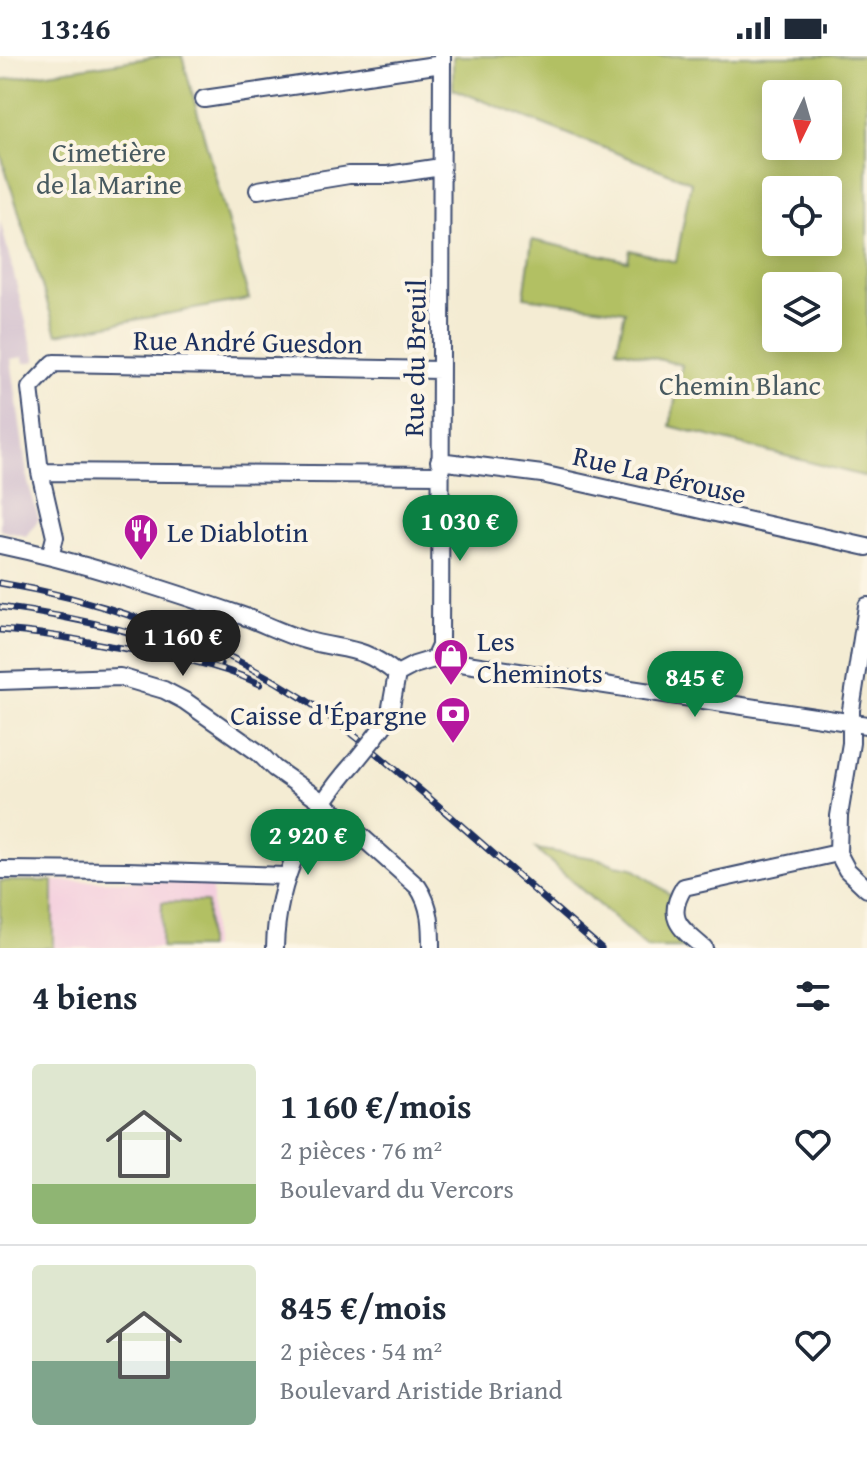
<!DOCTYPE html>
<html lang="fr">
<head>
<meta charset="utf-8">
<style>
	:root { --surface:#fff; --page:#f2f2f3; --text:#1f2937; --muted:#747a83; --line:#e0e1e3; --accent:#0b8043 }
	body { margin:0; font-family:"Gentium Book Plus",serif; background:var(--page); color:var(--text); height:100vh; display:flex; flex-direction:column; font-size:30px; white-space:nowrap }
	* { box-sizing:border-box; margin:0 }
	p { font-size:26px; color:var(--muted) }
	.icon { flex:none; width:44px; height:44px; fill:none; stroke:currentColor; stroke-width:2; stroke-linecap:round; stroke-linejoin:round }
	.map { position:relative; height:892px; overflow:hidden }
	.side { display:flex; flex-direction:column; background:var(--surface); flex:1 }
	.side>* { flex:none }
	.needle { width:52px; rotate:185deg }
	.buttons { position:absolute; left:762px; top:24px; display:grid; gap:16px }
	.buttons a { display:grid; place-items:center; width:80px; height:80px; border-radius:8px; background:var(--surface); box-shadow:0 4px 20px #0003; font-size:40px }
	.price { position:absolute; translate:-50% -68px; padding:0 18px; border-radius:28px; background:var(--accent); color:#fff; font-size:26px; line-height:52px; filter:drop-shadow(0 2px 4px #0008) }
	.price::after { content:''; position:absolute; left:50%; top:48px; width:24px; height:18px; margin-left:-12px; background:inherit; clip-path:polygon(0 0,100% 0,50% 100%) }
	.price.on { background:#222; color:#fff }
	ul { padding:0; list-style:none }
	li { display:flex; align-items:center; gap:24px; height:200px; padding:0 32px }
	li+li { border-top:2px solid var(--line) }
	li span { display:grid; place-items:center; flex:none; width:224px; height:160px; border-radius:8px; color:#555 }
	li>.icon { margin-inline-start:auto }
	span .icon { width:96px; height:96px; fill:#fffc; stroke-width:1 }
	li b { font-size:34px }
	h2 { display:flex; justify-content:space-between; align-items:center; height:96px; padding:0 32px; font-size:34px }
	.status { display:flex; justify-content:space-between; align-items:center; height:56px; padding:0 40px; background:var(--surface); direction:ltr }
	.status svg { height:22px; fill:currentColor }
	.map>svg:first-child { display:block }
	.built { fill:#f4cfde }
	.industrial { fill:#d0bdce }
	.green { fill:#b2c063; stroke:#667860; stroke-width:2; fill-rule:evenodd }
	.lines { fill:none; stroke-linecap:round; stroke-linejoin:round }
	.minor-casing { stroke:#3c4b70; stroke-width:20 }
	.minor { stroke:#fff; stroke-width:16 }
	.rail-casing { stroke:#1b2f5e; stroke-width:7 }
	.rail { stroke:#fcf5e5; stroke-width:4; stroke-dasharray:12; stroke-linecap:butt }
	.minor-bridge-casing { stroke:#3c4b70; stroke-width:20; stroke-linecap:butt }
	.minor-bridge { stroke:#fff; stroke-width:16 }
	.labels { text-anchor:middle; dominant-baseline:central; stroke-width:8; stroke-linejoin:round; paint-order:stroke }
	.park-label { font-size:28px; fill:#485a60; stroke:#fcf5e5 }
	.street-label { font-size:28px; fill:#1b2f5e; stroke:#fcf5e5 }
	.poi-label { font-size:28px; fill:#1b2f5e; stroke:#fcf5e5; text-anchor:start }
</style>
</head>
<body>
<div class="status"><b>13:46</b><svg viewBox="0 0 49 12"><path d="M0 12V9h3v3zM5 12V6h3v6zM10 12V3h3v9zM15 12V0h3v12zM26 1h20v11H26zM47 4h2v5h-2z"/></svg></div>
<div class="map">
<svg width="867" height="892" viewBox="0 0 867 892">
	<rect width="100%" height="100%" fill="#fcf5e5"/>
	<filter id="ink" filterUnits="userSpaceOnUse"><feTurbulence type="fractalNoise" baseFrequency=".0125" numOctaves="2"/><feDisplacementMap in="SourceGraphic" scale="16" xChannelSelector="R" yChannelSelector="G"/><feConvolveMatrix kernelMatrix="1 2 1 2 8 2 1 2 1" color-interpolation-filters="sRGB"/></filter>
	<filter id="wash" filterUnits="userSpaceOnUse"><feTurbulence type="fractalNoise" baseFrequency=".006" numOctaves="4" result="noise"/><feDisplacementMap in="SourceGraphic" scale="32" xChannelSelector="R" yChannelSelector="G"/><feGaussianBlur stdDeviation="1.8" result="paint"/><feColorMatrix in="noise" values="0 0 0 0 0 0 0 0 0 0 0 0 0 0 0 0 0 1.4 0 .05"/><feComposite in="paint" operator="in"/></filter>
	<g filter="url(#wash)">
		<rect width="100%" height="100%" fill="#f4ecd3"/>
		<!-- built -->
		<path class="built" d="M53,825L212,826V892H53Z"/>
		<!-- industrial -->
		<path class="industrial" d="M0,164L36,305L24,307L23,301L11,303L28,426L39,463L26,480L0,474Z"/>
		<!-- green -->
		<path class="green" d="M162,0H182L249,243L57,278L0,96V24Z
			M453,0H867V421L670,370L682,309L617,293L625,255L524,241L532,184L628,205L630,194L676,206L691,126L453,33ZM776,38H828V90H776ZM776,134H828V186H776ZM776,230H828V282H776Z
			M536,793L600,803L615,809L632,812L677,843L675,863L704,892H647Z
			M0,825H53V892H0Z
			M162,846H207V892H161Z"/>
	</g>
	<g filter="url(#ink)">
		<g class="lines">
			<defs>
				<path id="minor" d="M204,43L442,8
					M258,134L349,119H388L441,111
					M439,405L542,418L867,491
					M40,416L440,419
					M0,489C81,506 161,532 240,559C261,566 281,577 302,583C344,596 359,587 397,618
					M50,500L55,481L40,416L30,332L54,307L440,314
					M867,550L851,654V687L839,760L838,797L847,814L867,833
					M434,603L440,590L442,0
					M397,618L414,609L434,603L867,669
					M0,625L120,621L164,634L185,645L259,697L274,712L324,747L418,831C431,850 431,870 431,892
					M375,681L389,662L397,618
					M0,814L126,815L287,820
					M275,892C276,824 309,757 354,707
					M704,892C680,872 665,862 684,831L838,797"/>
			</defs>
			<!-- minor casing -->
			<use href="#minor" class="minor-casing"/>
			<!-- minor -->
			<use href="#minor" class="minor"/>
			<defs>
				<path id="rail" d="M0,527C108,545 212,584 304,643C341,667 375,696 409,725C474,779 536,837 601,892
					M0,551C76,561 150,577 220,608
					M0,574C37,576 74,583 110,590C160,598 214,606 260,628"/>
			</defs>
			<!-- rail casing -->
			<use href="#rail" class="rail-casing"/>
			<!-- rail -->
			<use href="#rail" class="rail"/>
			<defs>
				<path id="minor-bridge" d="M354,707L375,681"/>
			</defs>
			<!-- minor-bridge casing -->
			<use href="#minor-bridge" class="minor-bridge-casing"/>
			<!-- minor-bridge -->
			<use href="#minor-bridge" class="minor-bridge"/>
		</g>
	</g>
	<!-- icons -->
	<defs>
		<symbol id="restaurant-pin" viewBox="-11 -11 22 30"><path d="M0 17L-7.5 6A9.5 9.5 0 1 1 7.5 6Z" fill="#b5179e" stroke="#fcf5e5"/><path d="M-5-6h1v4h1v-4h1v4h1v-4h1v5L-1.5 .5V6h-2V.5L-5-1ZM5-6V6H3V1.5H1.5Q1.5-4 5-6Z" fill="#fff"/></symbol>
		<symbol id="shop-pin" viewBox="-11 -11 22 30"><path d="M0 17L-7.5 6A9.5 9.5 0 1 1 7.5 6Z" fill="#b5179e" stroke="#fcf5e5"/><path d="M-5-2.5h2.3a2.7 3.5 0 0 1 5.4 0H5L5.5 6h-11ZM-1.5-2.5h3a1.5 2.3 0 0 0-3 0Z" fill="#fff"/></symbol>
		<symbol id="bank-pin" viewBox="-11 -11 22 30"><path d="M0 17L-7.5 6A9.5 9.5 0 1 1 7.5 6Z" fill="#b5179e" stroke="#fcf5e5"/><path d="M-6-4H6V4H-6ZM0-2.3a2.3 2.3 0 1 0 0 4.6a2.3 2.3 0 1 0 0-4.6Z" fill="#fff"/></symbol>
	</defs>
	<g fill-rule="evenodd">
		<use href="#restaurant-pin" x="121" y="455" width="40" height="54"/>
		<use href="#shop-pin" x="431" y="580" width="40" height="54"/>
		<use href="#bank-pin" x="433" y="638" width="40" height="54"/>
	</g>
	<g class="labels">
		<!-- park labels -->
		<g class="park-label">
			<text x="109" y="95">Cimetière<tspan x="109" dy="32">de la Marine</tspan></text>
			<text x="740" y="328">Chemin Blanc</text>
		</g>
		<!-- street labels -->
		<g class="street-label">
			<text transform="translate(248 285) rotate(1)">Rue André Guesdon</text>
			<text transform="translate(414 302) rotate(-89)">Rue du Breuil</text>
			<text transform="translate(660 418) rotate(13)">Rue La Pérouse</text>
		</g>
		<!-- poi labels -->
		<g class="poi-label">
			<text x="167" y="475">Le Diablotin</text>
			<text x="477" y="584">Les<tspan x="477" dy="32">Cheminots</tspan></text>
			<text x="427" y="658" text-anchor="end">Caisse d'Épargne</text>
		</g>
	</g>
</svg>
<div class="buttons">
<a><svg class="needle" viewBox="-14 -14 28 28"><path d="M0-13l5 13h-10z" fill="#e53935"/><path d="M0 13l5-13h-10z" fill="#747a83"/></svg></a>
<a><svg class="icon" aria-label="locate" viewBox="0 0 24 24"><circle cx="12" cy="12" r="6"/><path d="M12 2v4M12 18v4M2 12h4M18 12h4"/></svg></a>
<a><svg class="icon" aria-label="layers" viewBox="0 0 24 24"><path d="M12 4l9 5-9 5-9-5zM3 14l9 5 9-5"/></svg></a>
</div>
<b class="price" style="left:460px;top:507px">1 030 €</b>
<b class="price on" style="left:183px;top:622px">1 160 €</b>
<b class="price" style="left:695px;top:663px">845 €</b>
<b class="price" style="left:308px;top:821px">2 920 €</b>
</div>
<section class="side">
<h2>4 biens<svg class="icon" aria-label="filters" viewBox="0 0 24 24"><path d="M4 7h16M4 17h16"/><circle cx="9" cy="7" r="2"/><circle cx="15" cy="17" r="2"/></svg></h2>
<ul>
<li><span style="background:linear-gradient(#dfe7d0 75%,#8fb573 0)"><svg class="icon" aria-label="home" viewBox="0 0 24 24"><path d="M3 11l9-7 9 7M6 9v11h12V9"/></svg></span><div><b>1 160 €/mois</b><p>2 pièces · 76 m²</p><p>Boulevard du Vercors</p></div><svg class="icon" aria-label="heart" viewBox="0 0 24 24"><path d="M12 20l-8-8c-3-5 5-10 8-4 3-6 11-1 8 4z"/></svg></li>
<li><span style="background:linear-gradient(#dfe7d0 60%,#7fa58c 0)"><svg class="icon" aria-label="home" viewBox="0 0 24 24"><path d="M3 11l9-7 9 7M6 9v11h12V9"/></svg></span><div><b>845 €/mois</b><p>2 pièces · 54 m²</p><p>Boulevard Aristide Briand</p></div><svg class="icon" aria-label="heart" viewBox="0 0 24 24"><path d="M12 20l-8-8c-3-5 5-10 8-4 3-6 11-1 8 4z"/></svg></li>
</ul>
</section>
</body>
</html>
